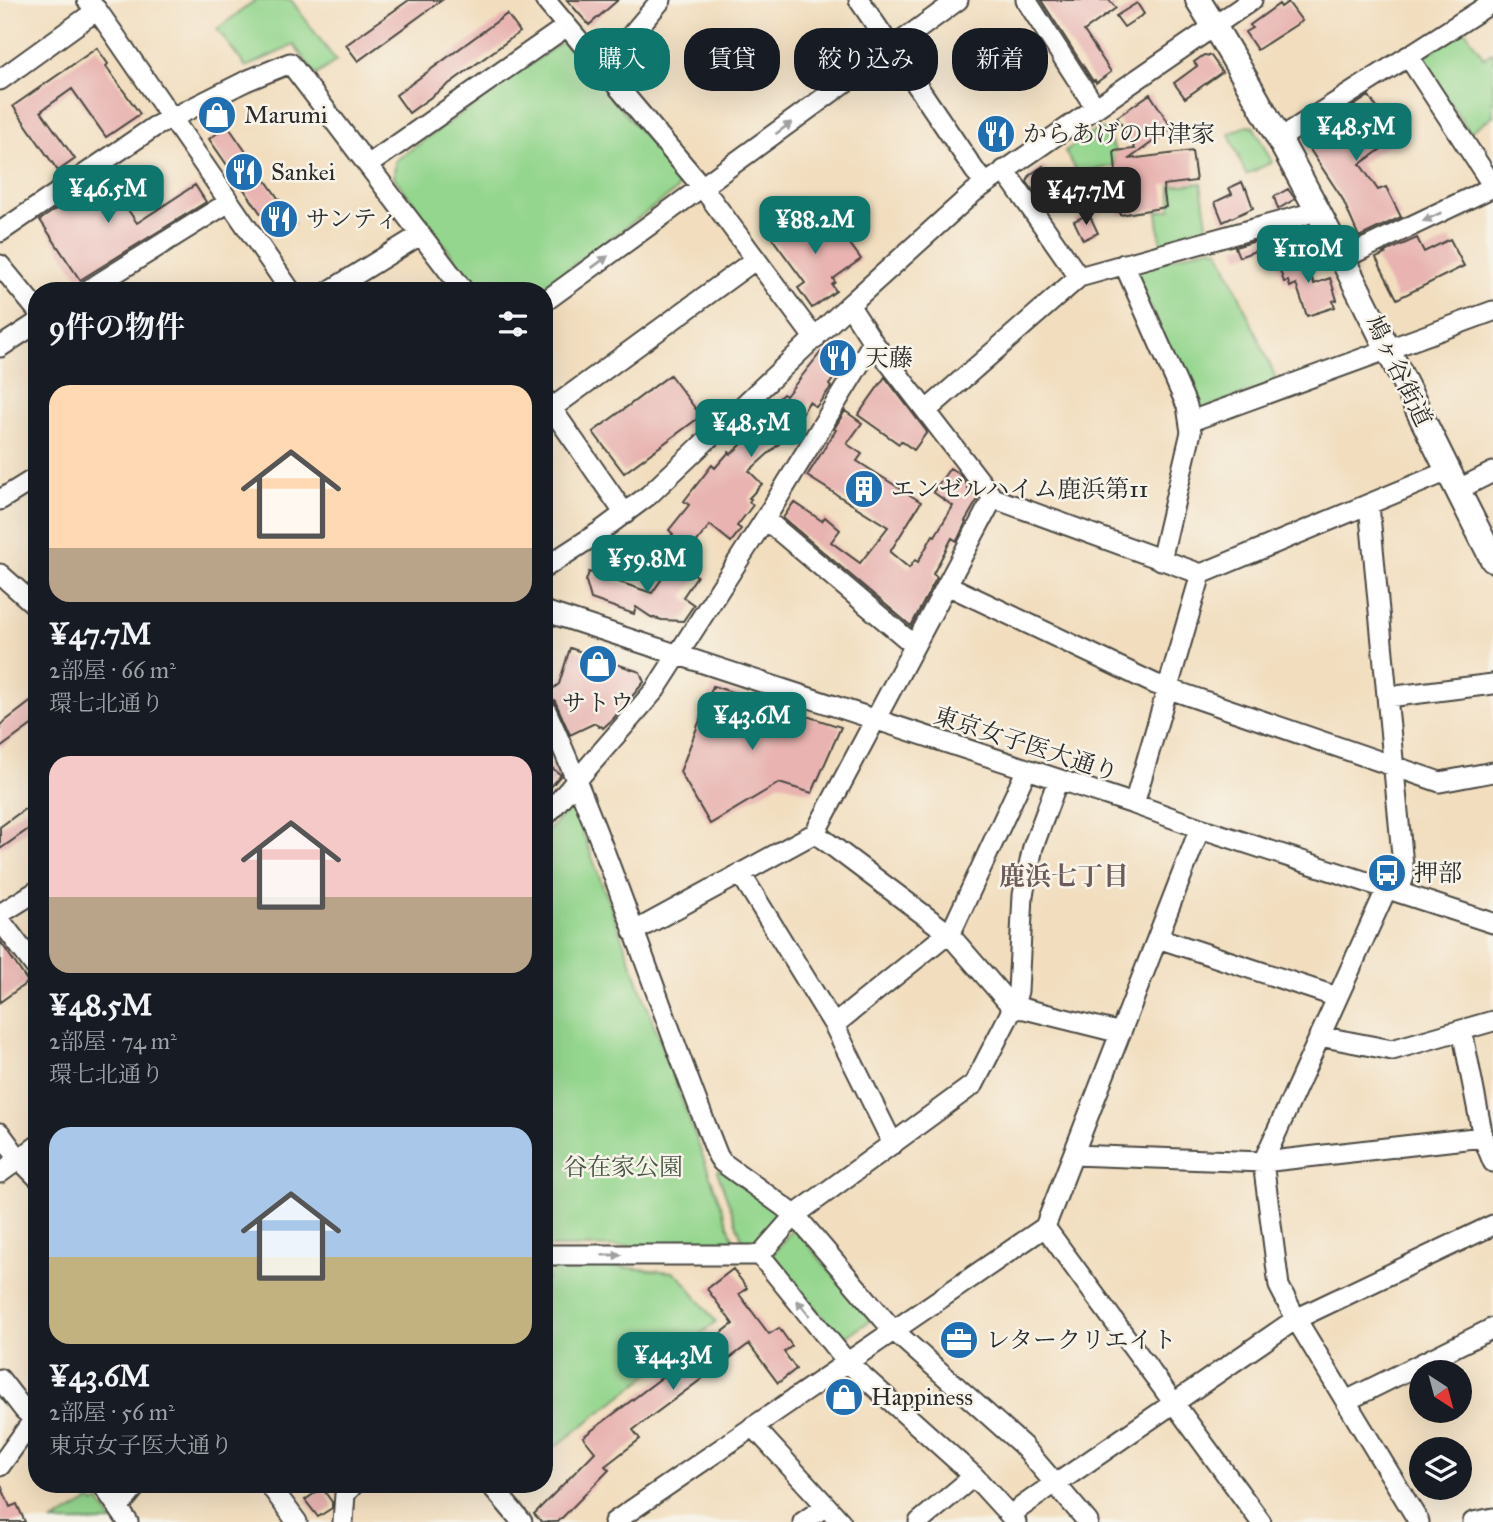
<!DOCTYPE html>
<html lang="ja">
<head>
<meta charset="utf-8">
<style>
	:root { --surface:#171b24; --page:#242831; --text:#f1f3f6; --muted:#9ea1a6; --accent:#0f766e }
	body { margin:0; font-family:"IM FELL Great Primer","Noto Serif JP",serif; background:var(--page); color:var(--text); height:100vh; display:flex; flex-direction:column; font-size:26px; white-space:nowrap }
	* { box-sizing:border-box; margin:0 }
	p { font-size:23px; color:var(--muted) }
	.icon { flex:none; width:38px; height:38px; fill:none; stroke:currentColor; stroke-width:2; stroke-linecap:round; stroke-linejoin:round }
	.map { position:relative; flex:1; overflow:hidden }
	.panel { position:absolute; left:28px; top:282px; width:525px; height:1211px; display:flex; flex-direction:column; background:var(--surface); border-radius:28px; box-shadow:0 7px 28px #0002 }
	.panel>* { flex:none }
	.banner { position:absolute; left:574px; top:28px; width:665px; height:63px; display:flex; gap:14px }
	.needle { width:46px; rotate:144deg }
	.tools { position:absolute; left:1409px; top:1360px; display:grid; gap:14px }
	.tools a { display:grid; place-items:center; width:63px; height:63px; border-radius:50%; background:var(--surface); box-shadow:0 7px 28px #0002; font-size:35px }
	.price { position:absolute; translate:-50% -60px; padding:0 16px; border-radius:14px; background:var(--accent); color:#fff; font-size:23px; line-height:46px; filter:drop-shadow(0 2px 4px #0008) }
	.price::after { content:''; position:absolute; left:50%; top:42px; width:21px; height:16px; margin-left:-10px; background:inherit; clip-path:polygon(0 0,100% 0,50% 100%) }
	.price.selected { background:#222; color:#fff }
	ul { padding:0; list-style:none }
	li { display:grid; align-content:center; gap:14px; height:371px; padding:0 21px }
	li span { display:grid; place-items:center; height:217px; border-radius:21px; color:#555 }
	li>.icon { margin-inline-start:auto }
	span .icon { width:126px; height:126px; fill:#fffc; stroke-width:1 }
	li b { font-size:30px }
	h2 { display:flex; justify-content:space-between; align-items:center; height:84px; padding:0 21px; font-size:30px }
	.chip { padding:0 24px; border-radius:28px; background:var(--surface); box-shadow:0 7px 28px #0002; font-size:24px; line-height:63px }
	.chip.selected { background:var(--accent); color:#fff }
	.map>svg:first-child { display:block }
	.green { fill:#94d68e; stroke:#60805c; stroke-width:2 }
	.building { fill:#e8b3b0 }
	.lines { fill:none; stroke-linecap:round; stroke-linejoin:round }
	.minor-casing { stroke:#494641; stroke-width:23 }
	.major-casing { stroke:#494641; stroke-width:28 }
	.minor { stroke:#fff; stroke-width:19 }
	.major { stroke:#fff; stroke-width:24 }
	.oneway { fill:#a0a0a0 }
	.labels { text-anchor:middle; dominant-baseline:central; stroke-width:5; stroke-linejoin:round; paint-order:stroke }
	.poi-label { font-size:24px; fill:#2b2b2b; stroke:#f7f3e8; text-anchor:start }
	.street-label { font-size:24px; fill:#2b2b2b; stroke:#f7f3e8 }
	.park-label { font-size:24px; fill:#455644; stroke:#f7f3e8 }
	.neighbourhood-label { font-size:26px; font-weight:bold; fill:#6d5b5a; stroke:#f7f3e8 }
</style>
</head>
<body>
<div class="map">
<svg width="1493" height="1522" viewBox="0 0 1493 1522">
	<rect width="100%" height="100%" fill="#f7f3e8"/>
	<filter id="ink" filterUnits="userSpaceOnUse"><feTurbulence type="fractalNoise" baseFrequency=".0143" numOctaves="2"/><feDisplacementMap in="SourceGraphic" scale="14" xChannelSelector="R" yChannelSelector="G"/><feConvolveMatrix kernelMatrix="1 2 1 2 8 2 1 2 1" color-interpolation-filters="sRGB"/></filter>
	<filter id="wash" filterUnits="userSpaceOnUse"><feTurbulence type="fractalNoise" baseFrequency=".00686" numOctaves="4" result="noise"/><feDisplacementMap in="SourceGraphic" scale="28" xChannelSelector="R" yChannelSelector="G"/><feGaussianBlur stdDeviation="1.57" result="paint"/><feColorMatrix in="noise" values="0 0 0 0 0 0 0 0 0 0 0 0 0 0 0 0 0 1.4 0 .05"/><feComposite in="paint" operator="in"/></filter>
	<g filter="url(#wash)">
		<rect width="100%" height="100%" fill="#f2debf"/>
		<!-- green -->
		<path class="green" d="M256,0H291L336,61L316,75L294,45L246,67L217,29Z
			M1465,30L1484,58L1493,52V116L1470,132L1423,64L1426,55Z
			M563,41L679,176L677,190L539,290H478L394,177L395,161Z
			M1248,125L1253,126L1272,162L1246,175L1229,134Z
			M1098,129L1104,130L1116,151L1114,166L1078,173L1065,151Z
			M1201,183L1208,231L1161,245L1157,212L1171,209V186Z
			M1211,247L1219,250L1275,376L1272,384L1201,410L1193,407L1136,274L1139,267Z
			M572,803L736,1246L544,1247V836Z
			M720,1169L779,1211L781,1218L756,1248L745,1247L717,1171Z
			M795,1229L871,1320L841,1340L772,1255L792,1230Z
			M607,1266L673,1272L683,1280L716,1322L550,1451L544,1444V1281L548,1279L546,1267Z
			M91,1500L94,1504L99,1501L113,1522H53Z"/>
		<g id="blocks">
			<!-- building -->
			<path class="building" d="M409,0H442L358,61L346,45Z
				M567,0H618L589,25Z
				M1041,0H1109L1116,8L1084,31L1111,72L1096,83L1095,80L1093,81Z
				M1288,2L1302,21L1257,50L1245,32L1252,28L1250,25L1279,4L1281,7Z
				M1137,3L1144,14L1124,27L1116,16Z
				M507,14L520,32L409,113L396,95Z
				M97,48L108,64L106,66L140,114L106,137L72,89L41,111L75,159L58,171L13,106Z
				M1204,55L1211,56L1222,72L1185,98L1174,83L1197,66L1194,62Z
				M1150,94L1172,128L1129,159L1192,151L1196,181L1163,185L1166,207L1120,215L1114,151L1135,149L1117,117Z
				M1369,96L1397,138L1360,164L1378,190L1386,187L1401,217L1359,237L1342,198L1303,139Z
				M228,126L296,224L277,237L209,139Z
				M1043,166L1061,193L1043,205L1027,182L1030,175Z
				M105,176L137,223L195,185L206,202L80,280L40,220Z
				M1242,182L1245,189L1246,188L1253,208L1223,222L1215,202L1232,194L1229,188Z
				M1288,189L1295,199L1278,209L1274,197Z
				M1089,214L1098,233L1083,240L1074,221Z
				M786,215L803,238L831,218L861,259L833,279L835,282L832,285L836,291L812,308L798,288L805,283L766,230Z
				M1309,226L1318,245L1294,254L1286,233Z
				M1417,238L1424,252L1450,239L1464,266L1397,299L1376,258L1385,254L1383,253Z
				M1263,239L1266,247L1239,257L1235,247Z
				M1303,253L1314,284L1330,278L1337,300L1333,301L1335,307L1307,316L1296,284L1290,287L1288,281L1284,282L1277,262Z
				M834,343L850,355L829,385L831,387L816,407L809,402L790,434L749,471L762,484L749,498L751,499L749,502L753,505L737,526L741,529L731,542L710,525L687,554L668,539L673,534L669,530L689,505L684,501L712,465L715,468L729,452L731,454L773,416L767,410L783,394L786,396L821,352L824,354Z
				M670,375L701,416L624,473L593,432Z
				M885,377L927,432L914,450L901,441L899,444L858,415Z
				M845,411L862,423L847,444L862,454L857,461L921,502L890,552L909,568L915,560L918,562L933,535L935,536L953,506L933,492L950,468L959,474L968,486L967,488L978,499L965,521L966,522L957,541L952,538L933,574L937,577L911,626L783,518L794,502L822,521L825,517L840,530L831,542L860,563L888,527L807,476L836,430L834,429Z
				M675,560L697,576L683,597L694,605L683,621L662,620L651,617L636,607L634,614L591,599L586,581L589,572L652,593Z
				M570,648L640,672L644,682L613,719L603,728L601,726L599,727L595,723L570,735L555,701L546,694L559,684Z
				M713,686L841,727L812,793L779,783L710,824L680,772Z
				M37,697V721L0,748V725Z
				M544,762L561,775L544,795Z
				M37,800V823L0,849V827Z
				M0,941L28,982L0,1002Z
				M733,1269L747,1288L739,1294L769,1334L779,1328L792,1346L784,1352L796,1369L778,1383L749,1344L633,1430L640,1439L605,1466L609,1470L558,1522H542L534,1514L595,1452L583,1437L733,1324L707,1289Z
				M0,1483L10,1507L17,1504L25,1522H0Z
				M322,1488L332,1502V1508L318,1517L305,1500Z"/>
		</g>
	</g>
	<g filter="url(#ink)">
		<use href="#blocks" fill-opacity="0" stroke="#494641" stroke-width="2"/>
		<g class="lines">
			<defs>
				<path id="minor" d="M87,0L97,10L116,37L290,290
					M545,0L703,188L815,339
					M859,0L975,171L986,183
					M1026,0L1095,107
					M1408,56L1493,186
					M606,72L628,39L661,0
					M0,80L97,10
					M1279,139L1493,2
					M368,165L567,26
					M1004,170L1079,277
					M0,232L154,127L246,81L290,63L463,290
					M1344,258L1493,187
					M1124,264L1187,406L1191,432L1161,560
					M0,265L37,310
					M88,290L229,202
					M331,290L420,235
					M544,302L958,0
					M873,342L993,498L1201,574
					M0,347L37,323
					M545,399L625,514
					M552,408L756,259
					M926,411L1079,277L1304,215L1319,209
					M1191,421L1493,311
					M1457,490L1493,472
					M993,498L815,833L948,933L1013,1008L1025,1009L1121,1033
					M0,500L37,477
					M1369,505L1404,876L1399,891
					M765,519L914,645
					M544,568L598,533L649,495L849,305L974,192L1252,0
					M0,574L37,607
					M947,585L1155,684L1440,782L1493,772
					M544,611L1134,804L1200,828L1493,923
					M1388,697L1493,684
					M544,706C611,852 658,1007 718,1156L722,1162L795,1215L893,1330L1022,1445L1088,1522
					M1134,804L1201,574L1448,471
					M544,818L655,690L765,519L873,342L849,305
					M741,874L834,1025L893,1144
					M1387,888L1263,1162L1279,1286L1296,1319L1419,1522
					M0,914L37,891
					M0,920L37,969
					M633,932L815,833
					M1158,938L1337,997
					M834,1025L948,933L954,926L1027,769
					M1462,1030L1483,1137L1493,1162
					M1319,1036L1392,1050L1493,1021
					M0,1133L19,1159L37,1177
					M1073,1155L1263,1162L1483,1137
					M0,1173L37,1146
					M1045,1227L1261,1522
					M544,1255H760L846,1361L974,1476L1016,1522
					M760,1255L795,1215L974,1084L1013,1008L1018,991L1023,895L1033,847L1058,780
					M0,1379L24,1410L37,1421
					M1346,1401L1493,1328
					M753,1426L841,1522
					M0,1466L37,1415
					M102,1484L128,1522
					M269,1484L297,1522
					M490,1484L522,1522
					M1056,1484L1296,1319L1493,1225
					M119,1507L138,1484
					M1010,1515L1055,1483
					M343,1522L345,1494L354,1484
					M614,1522L1045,1227L1200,828
					M803,1522L826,1506
					M919,1522L974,1476
					M1473,1522L1493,1518"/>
				<path id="major" d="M1198,0C1310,179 1397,372 1493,560"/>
			</defs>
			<!-- minor casing -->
			<use href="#minor" class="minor-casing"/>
			<!-- major casing -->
			<use href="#major" class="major-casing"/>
			<!-- minor -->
			<use href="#minor" class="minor"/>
			<!-- major -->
			<use href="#major" class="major"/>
		</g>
		<!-- one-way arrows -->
		<defs><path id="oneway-solid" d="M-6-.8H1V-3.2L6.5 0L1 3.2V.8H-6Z" transform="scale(1.75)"/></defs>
		<g class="oneway">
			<use href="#oneway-solid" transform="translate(784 128) rotate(-36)"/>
			<use href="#oneway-solid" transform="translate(1432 217) rotate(154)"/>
			<use href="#oneway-solid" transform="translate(600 262) rotate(-36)"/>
			<use href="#oneway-solid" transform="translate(612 1255)"/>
			<use href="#oneway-solid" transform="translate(803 1308) rotate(-129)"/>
		</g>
	</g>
	<!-- icons -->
	<defs>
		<symbol id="shop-disc" viewBox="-11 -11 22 22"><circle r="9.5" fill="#1f6fb2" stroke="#f7f3e8"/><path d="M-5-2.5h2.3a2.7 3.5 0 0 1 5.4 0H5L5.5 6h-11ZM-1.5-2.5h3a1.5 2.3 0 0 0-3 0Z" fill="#fff"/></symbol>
		<symbol id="restaurant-disc" viewBox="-11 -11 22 22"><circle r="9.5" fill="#1f6fb2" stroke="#f7f3e8"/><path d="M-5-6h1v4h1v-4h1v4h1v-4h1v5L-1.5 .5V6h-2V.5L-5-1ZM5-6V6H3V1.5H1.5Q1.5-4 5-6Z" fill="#fff"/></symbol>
		<symbol id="building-disc" viewBox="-11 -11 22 22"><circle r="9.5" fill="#1f6fb2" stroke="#f7f3e8"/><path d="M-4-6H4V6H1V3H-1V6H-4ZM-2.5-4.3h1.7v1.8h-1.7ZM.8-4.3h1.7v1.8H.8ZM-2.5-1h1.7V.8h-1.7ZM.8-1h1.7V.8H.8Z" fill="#fff"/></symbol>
		<symbol id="bus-disc" viewBox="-11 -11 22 22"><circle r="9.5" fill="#1f6fb2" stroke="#f7f3e8"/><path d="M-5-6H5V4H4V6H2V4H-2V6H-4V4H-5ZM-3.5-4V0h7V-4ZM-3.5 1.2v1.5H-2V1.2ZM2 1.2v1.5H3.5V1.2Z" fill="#fff"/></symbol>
		<symbol id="office-disc" viewBox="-11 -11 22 22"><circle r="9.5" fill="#1f6fb2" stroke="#f7f3e8"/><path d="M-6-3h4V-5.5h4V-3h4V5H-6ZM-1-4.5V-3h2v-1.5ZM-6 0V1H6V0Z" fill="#fff"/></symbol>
	</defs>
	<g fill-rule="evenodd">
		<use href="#shop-disc" x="195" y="93" width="44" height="44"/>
		<use href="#restaurant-disc" x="974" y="112" width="44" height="44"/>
		<use href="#restaurant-disc" x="222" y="150" width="44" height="44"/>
		<use href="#restaurant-disc" x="257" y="197" width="44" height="44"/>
		<use href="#restaurant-disc" x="816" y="336" width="44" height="44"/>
		<use href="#building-disc" x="842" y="467" width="44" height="44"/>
		<use href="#shop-disc" x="576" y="642" width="44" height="44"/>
		<use href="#bus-disc" x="1365" y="851" width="44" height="44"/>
		<use href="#office-disc" x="937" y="1318" width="44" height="44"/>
		<use href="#shop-disc" x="822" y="1375" width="44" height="44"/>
	</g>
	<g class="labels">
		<!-- poi labels -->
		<g class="poi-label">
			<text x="244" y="115">Marumi</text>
			<text x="1023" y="134">からあげの中津家</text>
			<text x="271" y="172">Sankei</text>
			<text x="306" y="219">サンティ</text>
			<text x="865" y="358">天藤</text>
			<text x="891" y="489">エンゼルハイム鹿浜第11</text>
			<text x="598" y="703" text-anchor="middle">サトウ</text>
			<text x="1414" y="873">押部</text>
			<text x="986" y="1340">レタークリエイト</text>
			<text x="871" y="1397">Happiness</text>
		</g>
		<!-- street labels -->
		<g class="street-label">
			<text transform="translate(1399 371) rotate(64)">鳩ヶ谷街道</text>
			<text transform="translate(1026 744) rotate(18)">東京女子医大通り</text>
		</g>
		<!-- park labels -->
		<g class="park-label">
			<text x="623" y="1167">谷在家公園</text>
		</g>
		<!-- neighbourhood labels -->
		<g class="neighbourhood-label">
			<text x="1064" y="876">鹿浜七丁目</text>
		</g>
	</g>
</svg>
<div class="tools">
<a><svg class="needle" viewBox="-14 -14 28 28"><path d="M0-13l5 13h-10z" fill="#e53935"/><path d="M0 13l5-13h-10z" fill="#9ea1a6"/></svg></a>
<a><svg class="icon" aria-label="layers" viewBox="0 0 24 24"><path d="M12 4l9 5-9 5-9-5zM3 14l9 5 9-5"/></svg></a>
</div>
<b class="price" style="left:1356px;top:163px">¥48.5M</b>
<b class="price" style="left:108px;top:225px">¥46.5M</b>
<b class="price selected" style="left:1086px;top:227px">¥47.7M</b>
<b class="price" style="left:815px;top:256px">¥88.2M</b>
<b class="price" style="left:1308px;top:285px">¥110M</b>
<b class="price" style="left:751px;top:459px">¥48.5M</b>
<b class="price" style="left:647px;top:595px">¥59.8M</b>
<b class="price" style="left:752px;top:752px">¥43.6M</b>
<b class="price" style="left:673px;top:1392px">¥44.3M</b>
<div class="banner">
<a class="chip selected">購入</a>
<a class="chip">賃貸</a>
<a class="chip">絞り込み</a>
<a class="chip">新着</a>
</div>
<section class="panel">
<h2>9件の物件<svg class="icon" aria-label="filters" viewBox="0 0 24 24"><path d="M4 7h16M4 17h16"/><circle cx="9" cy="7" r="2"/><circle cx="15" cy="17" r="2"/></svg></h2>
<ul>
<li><span style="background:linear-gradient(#ffd9b3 75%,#b9a48a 0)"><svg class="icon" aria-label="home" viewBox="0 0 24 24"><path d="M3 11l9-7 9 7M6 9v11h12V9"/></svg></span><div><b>¥47.7M</b><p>2部屋 · 66 m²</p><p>環七北通り</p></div></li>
<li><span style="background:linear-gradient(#f6c9c9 65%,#b9a48a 0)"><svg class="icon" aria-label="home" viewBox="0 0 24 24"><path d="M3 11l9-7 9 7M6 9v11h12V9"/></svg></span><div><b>¥48.5M</b><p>2部屋 · 74 m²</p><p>環七北通り</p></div></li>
<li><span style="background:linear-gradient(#a9c7e8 60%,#c2b280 0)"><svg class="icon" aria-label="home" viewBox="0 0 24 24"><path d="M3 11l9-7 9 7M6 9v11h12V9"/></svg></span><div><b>¥43.6M</b><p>2部屋 · 56 m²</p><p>東京女子医大通り</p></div></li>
</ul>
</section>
</div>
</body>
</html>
